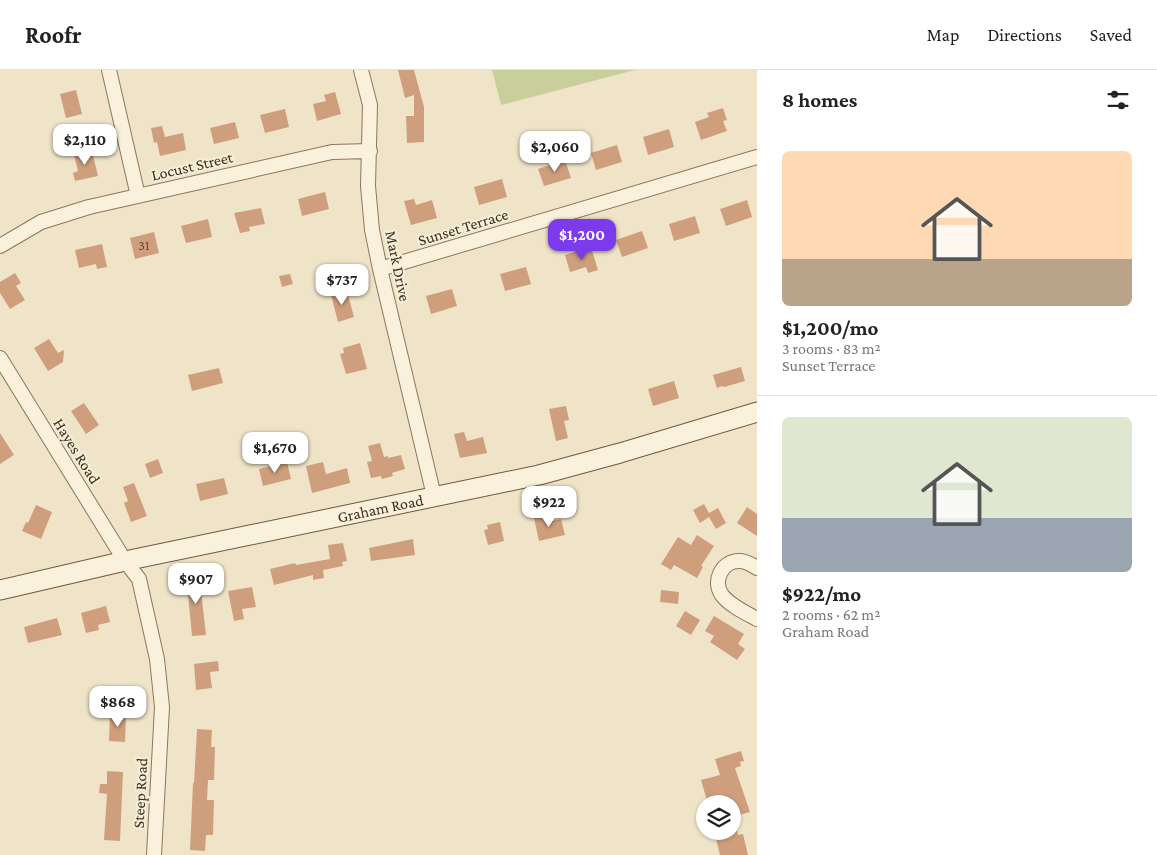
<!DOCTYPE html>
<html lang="en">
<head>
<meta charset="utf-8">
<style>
	:root { --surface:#fff; --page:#f2f2f2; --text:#222; --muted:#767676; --line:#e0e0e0; --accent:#7c3aed }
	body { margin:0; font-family:"Crimson Pro",serif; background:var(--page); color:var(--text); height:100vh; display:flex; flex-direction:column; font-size:19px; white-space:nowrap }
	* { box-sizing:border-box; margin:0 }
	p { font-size:16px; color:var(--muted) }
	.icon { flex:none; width:28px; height:28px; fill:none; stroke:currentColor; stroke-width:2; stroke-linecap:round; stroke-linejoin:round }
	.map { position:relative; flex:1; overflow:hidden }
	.drawer { display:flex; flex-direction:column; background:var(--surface); width:400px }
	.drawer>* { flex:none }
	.fabs { position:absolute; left:696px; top:725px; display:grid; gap:10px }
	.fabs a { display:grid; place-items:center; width:45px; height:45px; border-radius:50%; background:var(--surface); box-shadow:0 1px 4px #0004; font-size:25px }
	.price { position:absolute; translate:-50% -42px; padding:0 11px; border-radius:10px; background:#fff; color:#222; font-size:16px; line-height:32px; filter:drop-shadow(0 1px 2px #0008) }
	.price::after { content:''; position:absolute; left:50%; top:30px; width:15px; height:11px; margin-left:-8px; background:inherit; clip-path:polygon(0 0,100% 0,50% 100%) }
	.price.selected { background:var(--accent); color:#fff }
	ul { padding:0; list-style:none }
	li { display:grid; align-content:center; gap:10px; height:265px; padding:0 25px }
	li+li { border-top:1px solid var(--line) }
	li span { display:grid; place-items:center; height:155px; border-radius:8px; color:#555 }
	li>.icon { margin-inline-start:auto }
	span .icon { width:90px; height:90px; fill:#fffc; stroke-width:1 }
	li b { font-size:21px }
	h2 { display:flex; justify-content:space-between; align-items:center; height:60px; padding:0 25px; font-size:21px }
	header { display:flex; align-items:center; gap:30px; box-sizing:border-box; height:70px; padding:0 25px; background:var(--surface); border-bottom:1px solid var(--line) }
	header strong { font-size:24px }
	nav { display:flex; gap:28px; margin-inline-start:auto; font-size:18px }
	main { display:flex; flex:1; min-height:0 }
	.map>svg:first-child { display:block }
	.green { fill:#c9cf9b }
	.building { fill:#cf9f7d }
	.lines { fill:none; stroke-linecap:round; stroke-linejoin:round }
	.street-casing { stroke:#8d765c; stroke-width:16 }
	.secondary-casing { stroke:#6f573f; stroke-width:21 }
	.street { stroke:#faf1dc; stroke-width:14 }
	.secondary { stroke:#faf1dc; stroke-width:19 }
	.labels { text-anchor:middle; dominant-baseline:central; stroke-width:4; stroke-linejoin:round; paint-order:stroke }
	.number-label { font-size:14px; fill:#624a37 }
	.street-label { font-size:16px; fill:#3d2e20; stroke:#f7eed8 }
</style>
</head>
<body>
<header>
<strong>Roofr</strong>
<nav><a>Map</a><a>Directions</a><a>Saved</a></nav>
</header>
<main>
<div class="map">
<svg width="757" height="785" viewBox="0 0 757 785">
	<rect width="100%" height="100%" fill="#f0e4c8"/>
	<!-- green -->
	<path class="green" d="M492,0H635L501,35Z"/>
	<!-- building -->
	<path class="building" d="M398,0H414L424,37V72L407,73L406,46H414V25L405,28Z
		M76,20L82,44L66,48L60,24Z
		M335,22L341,44L317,51L313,34L326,31L324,25Z
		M723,38L727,50L723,51L727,61L701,70L695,52L709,47L707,43Z
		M285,39L289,57L265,63L260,45Z
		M235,52L239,68L214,74L210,58Z
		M162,56L165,67L183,63L186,80L160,86L157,72L154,73L151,58Z
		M669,59L674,77L648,85L643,67Z
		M617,75L622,92L596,100L591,83Z
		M92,81L98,106L75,111L73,103L78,101L74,85Z
		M565,90L571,108L544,116L538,99Z
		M502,109L507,127L479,135L474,117Z
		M325,122L329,139L302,146L298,129Z
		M414,129L416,135L432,130L437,148L411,155L404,131Z
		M747,130L752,147L726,156L720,139Z
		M261,138L265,154L249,157L250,161L240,163L234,143Z
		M695,146L700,163L674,171L669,154Z
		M208,149L212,167L186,173L181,156Z
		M642,161L648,178L622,187L616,170Z
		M154,162L159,183L135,189L130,168Z
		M102,174L107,197L97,199L96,194L79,198L75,180Z
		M591,177L598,200L588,203L586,197L570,202L565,185Z
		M526,197L531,214L505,221L500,204Z
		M15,203L21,213L16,216L25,230L10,239L0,223V212Z
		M290,204L293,214L282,217L279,206Z
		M452,219L457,236L431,244L426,226Z
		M347,221L354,247L338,252L331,225Z
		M49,269L58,283L64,280L63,292L48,301L34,278Z
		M360,273L367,299L346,304L340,284L344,283L343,278Z
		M741,297L745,311L724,317L722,316L717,318L713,305Z
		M219,298L223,313L192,321L188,305Z
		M674,311L679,328L653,336L648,319Z
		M84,333L99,355L86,364L71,341Z
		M566,336L569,350L564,351L568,368L556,371L549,339Z
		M464,362L467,371L483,367L487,383L460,388L454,364Z
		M0,363L14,385L0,394Z
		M380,373L384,387L388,386V388L401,385L405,399L392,403L393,406L382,409L381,406L371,408L367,392L372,391L368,376Z
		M158,389L163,403L150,408L145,394Z
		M287,392L291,409L263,416L259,399Z
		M323,392L326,404L347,398L350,413L312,423L306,396Z
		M224,408L228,424L200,431L196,414Z
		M134,413L147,446L131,452L124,433L128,431L123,417Z
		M704,434L709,443L718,438L726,453L716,459L709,447L700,453L693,440Z
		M36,435L52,442L41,469L22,461L26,452L28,453Z
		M747,437L757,444V466L737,453Z
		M547,445L548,452L561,449L565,465L539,471L534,448Z
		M500,452L504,471L488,475L484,460L488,459L487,455Z
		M697,465L714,476L701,496L703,497L697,508L674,495L671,500L661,494L678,467L691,475Z
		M413,469L415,485L371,491L369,478Z
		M343,473L347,491L342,492L343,496L323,500L324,508L313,510V505L274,515L270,499L295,493L296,495L330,489L328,475Z
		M199,503L206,565L192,566L186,504Z
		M252,517L256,537L242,539L244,549L234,551L228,521Z
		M661,520L679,522L678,534L660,532Z
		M106,536L110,552L98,555L99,560L86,563L81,543Z
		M685,541L700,550L691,565L676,556Z
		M714,546L744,564L738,574L745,579L737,590L710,572L714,566L705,561Z
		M57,548L62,565L28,573L24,557Z
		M218,591L219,601L210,602L212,618L196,620L194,594Z
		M110,645L126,646L125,672L109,671Z
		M197,659L212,660L211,677H215L214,710H208L207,730H214L213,765H206L205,781L190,780L193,713H194Z
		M741,681L744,691L740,692L741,696L735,698L750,742L732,747V734H708L701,710L720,705L715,689Z
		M107,701L123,702L120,771L104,770L107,724L99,723L100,714H107Z
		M714,761H737L738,765L743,764L748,785H720Z"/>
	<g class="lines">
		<defs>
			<path id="street" d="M109,0L138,126
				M361,0L370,35L368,116L372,160L380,199L434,426
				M0,176L41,152L89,137L332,82L370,81
				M380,199L757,87
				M0,288L125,491L139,509L157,589L162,637L154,785
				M757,498C751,494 746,491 739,491C722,491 712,511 722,525C729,535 746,543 757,549"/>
			<g id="secondary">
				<path id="s1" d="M0,520L125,491L539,405L620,383L757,342"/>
			</g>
		</defs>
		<!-- street casing -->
		<use href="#street" class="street-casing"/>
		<!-- secondary casing -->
		<use href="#secondary" class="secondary-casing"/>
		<!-- street -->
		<use href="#street" class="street"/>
		<!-- secondary -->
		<use href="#secondary" class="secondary"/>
	</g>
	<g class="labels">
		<!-- number labels -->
		<g class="number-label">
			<text x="144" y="175">31</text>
		</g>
		<!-- street labels -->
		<g class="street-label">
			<text transform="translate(192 96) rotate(-13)">Locust Street</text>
			<text transform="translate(463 157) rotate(-17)">Sunset Terrace</text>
			<text transform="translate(398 196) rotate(78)">Mark Drive</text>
			<text transform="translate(77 381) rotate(58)">Hayes Road</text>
			<text stroke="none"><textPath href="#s1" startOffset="389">Graham Road</textPath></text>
			<text transform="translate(140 723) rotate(-87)">Steep Road</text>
		</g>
	</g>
</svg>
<div class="fabs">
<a><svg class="icon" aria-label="layers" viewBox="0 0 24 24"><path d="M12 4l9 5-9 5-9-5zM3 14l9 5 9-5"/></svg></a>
</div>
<b class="price" style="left:85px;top:96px">$2,110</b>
<b class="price" style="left:555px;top:103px">$2,060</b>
<b class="price selected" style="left:582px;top:191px">$1,200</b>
<b class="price" style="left:342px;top:236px">$737</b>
<b class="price" style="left:275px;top:404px">$1,670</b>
<b class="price" style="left:549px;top:458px">$922</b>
<b class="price" style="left:196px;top:535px">$907</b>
<b class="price" style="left:118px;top:658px">$868</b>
</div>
<section class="drawer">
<h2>8 homes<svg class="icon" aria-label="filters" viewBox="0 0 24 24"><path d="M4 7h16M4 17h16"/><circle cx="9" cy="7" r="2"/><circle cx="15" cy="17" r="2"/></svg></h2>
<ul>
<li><span style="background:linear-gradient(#ffd9b3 70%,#b9a48a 0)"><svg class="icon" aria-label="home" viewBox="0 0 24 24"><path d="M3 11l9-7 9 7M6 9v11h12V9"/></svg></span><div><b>$1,200/mo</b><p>3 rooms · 83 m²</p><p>Sunset Terrace</p></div></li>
<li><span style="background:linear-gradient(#dfe7d0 65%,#9aa5b1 0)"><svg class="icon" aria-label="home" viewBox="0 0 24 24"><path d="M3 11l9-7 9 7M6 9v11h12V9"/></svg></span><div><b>$922/mo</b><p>2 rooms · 62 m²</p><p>Graham Road</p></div></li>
</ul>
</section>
</main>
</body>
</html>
